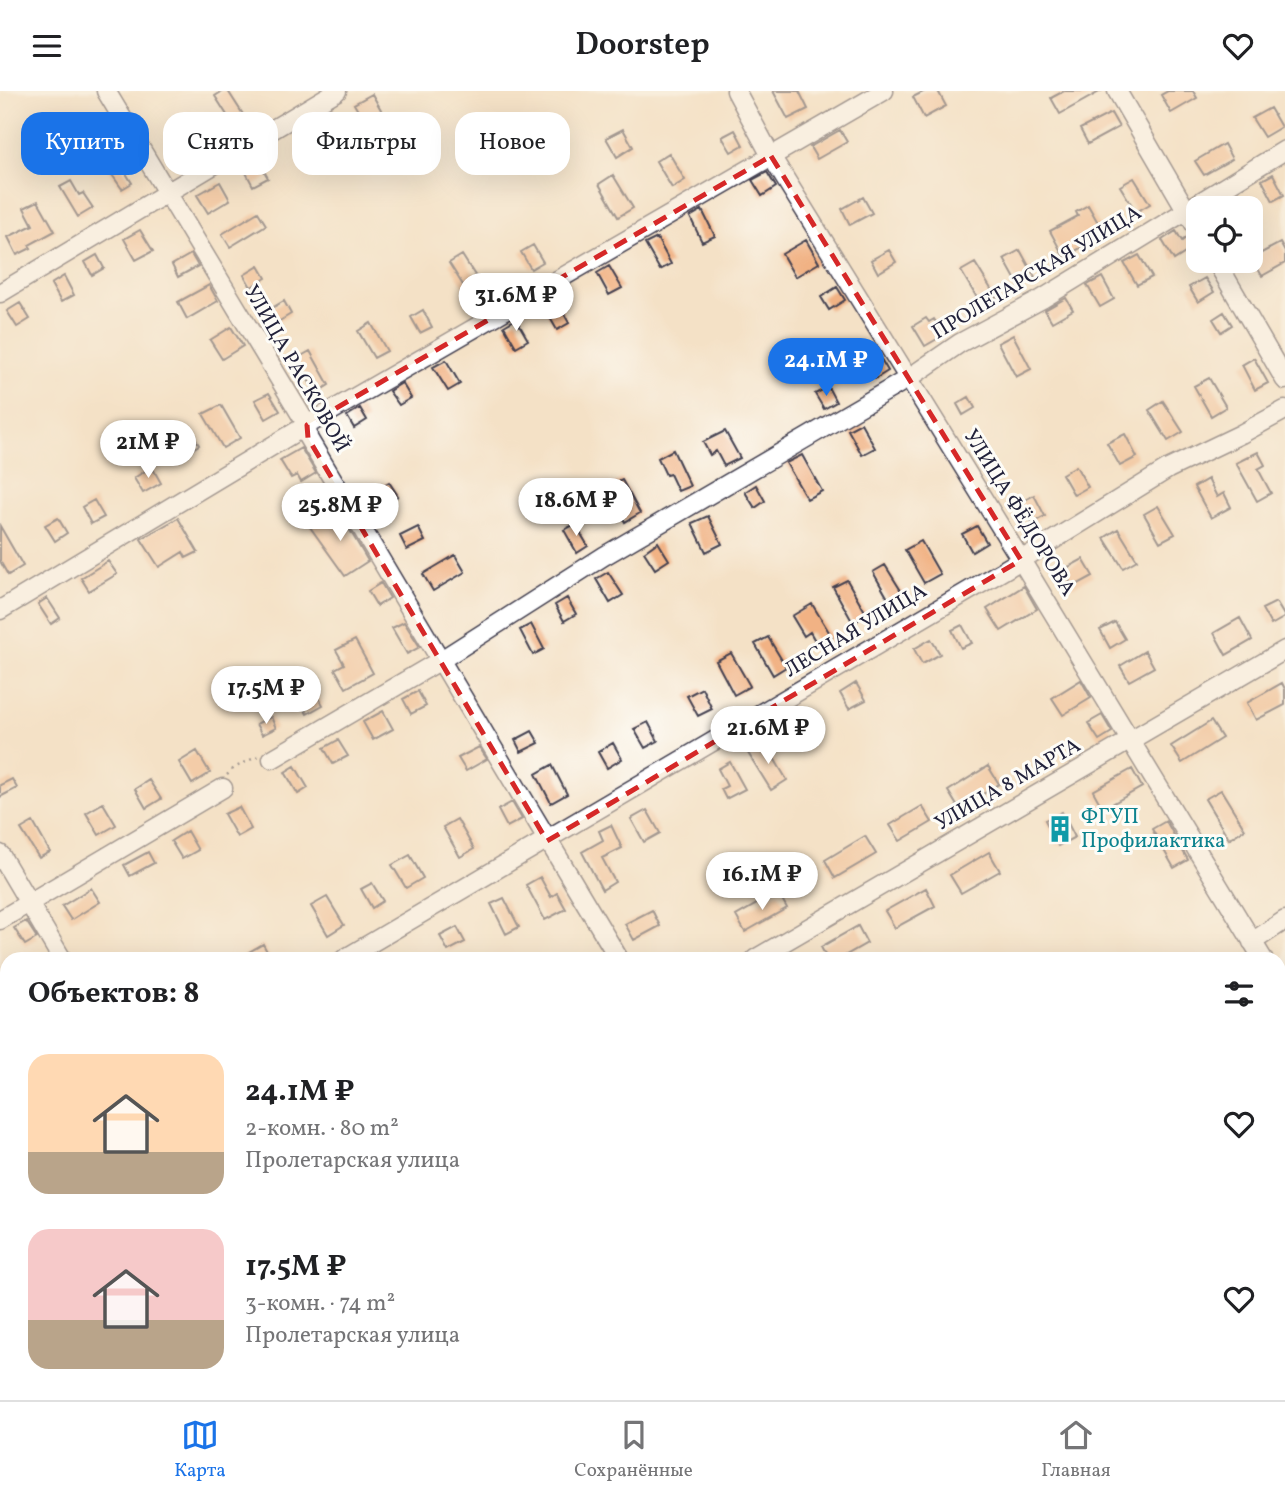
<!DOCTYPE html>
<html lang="ru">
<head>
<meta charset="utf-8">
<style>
	:root { --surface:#fff; --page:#f6f6f6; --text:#202124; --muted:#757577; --line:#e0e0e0; --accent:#1a73e8 }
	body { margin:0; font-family:Vollkorn,serif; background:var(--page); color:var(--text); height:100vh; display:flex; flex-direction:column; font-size:26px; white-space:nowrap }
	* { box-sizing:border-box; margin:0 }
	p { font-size:23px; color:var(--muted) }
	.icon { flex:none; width:38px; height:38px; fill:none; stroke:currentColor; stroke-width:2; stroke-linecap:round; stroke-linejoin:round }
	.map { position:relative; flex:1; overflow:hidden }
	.panel { position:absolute; left:0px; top:861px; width:1286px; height:448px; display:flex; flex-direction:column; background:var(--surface); border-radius:21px 21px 0 0; box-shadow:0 7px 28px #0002 }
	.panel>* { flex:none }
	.hud { position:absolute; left:21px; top:21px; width:700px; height:63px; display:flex; gap:14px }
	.fabs { position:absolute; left:1186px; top:105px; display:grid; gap:14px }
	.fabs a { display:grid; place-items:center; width:77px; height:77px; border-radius:14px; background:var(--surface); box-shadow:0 7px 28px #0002; font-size:35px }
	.price { position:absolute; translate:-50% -60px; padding:0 16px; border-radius:24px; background:#fff; color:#222; font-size:23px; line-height:46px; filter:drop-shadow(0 2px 4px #0008) }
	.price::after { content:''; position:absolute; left:50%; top:42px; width:21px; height:16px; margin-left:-10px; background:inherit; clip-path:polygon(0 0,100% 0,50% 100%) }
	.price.current { background:var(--accent); color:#fff }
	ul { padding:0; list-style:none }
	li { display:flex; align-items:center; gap:21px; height:175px; padding:0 28px }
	li span { display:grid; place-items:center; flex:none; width:196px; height:140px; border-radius:21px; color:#555 }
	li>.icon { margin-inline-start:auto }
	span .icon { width:84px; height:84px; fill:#fffc; stroke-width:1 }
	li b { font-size:30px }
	h2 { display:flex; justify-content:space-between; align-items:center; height:84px; padding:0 28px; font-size:30px }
	.chip { padding:0 24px; border-radius:21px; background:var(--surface); box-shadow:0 7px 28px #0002; font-size:24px; line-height:63px }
	.chip.current { background:var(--accent); color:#fff }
	header { display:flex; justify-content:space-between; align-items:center; height:91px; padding:0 28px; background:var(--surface); font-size:32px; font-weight:600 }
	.tab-bar { display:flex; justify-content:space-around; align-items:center; height:98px; border-top:2px solid var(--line); background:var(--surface); font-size:19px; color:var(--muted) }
	.tab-bar a { display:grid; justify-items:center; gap:4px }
	.tab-bar .current { color:var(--accent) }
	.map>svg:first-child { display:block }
	.industrial { fill:#c6c5b8 }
	.building { fill:#f1b284 }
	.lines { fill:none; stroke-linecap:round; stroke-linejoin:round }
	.minor-casing { stroke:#423f50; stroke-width:21 }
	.path { stroke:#423f50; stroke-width:2.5; stroke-dasharray:2 5; stroke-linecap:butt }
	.minor { stroke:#fff; stroke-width:18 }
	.marked { fill:none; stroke:#d62828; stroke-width:5; stroke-dasharray:14 9; stroke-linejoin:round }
	.labels { text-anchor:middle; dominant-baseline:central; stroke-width:6; stroke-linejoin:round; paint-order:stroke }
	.street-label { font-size:21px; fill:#22223b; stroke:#fdfcf7 }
	.culture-label { font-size:21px; fill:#0d838f; stroke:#fdfcf7; text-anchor:start }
</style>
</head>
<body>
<header><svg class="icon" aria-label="menu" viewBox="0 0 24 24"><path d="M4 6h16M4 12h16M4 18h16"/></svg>Doorstep<svg class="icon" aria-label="heart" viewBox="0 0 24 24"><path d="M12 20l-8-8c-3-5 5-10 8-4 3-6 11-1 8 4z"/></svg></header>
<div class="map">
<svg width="1285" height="1309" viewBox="0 0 1285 1309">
	<rect width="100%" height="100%" fill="#fdfcf7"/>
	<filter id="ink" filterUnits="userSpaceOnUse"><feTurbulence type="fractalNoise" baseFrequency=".0143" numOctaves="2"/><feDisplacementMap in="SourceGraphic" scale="14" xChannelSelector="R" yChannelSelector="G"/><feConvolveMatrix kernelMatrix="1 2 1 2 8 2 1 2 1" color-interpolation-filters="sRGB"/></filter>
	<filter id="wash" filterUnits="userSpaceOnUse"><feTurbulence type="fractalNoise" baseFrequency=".00686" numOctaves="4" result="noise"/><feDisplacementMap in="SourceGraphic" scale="28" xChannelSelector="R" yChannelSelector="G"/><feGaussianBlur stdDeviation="1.57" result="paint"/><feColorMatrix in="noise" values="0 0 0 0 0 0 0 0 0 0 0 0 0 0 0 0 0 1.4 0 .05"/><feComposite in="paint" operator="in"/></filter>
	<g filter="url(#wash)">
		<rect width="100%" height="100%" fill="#f4e1c6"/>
		<!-- industrial -->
		<path class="industrial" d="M1279,1138H1285V1309H1197L1199,1302H1279Z"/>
		<g id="blocks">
			<!-- building -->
			<path class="building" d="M223,0H228L244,25L232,32L215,5Z
				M773,0H799L808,18L788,28Z
				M925,0H938L946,15L924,27L913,6Z
				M1064,0H1101L1060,23L1051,7Z
				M1168,0H1193L1197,7L1171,22L1161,4Z
				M372,3L384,24L389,21L394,30L372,44L354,13Z
				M1270,17L1281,36L1264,46L1252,27Z
				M1111,22L1119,36L1088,53L1080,38Z
				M180,30L195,55L177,65L168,49L172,47L166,38Z
				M315,33L323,48L306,58L298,44Z
				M623,38L633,56L617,66L606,47Z
				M735,39L743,54L731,61L722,46Z
				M840,39L847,51L817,68L810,56Z
				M1224,53L1232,68L1204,84L1195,70Z
				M669,62L685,89L672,97L656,70Z
				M256,66L268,87L253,95L242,74Z
				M119,71L132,92L122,98L108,78Z
				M767,81L776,96L762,105L752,89Z
				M1273,83L1284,104L1273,110L1262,89Z
				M613,84L633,117L618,126L599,93Z
				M1134,87L1150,113L1136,121L1120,95Z
				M71,90L79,104L83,102L93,117L78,126L60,96Z
				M220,91L230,109L208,122L197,104Z
				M1238,102L1247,117H1213Z
				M863,106L872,122L850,134L842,118Z
				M38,110L55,140L29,154L31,157L17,164L8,146L33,134L24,117Z
				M1088,114L1105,144L1064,166L1050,140L1078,125L1076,121Z
				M702,119L715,145L702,151L690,126Z
				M258,121L266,134L230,156L222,143Z
				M140,139L153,160L136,169L124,148Z
				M1176,140L1182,150L1187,146L1193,157L1174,169L1162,149Z
				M657,147L671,173L660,179L645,153Z
				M806,149L819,172L795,186L782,163Z
				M1280,152L1285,161V172L1262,185L1252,167Z
				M533,154L543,171L531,178L521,161Z
				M889,159L896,171L878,182L871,169Z
				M1020,159L1035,186L1019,195L1004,168Z
				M191,163L198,175L178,186L172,174Z
				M97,164L104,177L92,184L85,171Z
				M462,164L488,205L475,213L449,172Z
				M1139,164L1152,186L1137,194L1124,172Z
				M975,172L999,211L985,220L961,180Z
				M259,175L266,187L251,196L244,184Z
				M609,175L622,197L609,204L597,182Z
				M64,185L74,204L61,211L51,193Z
				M1102,186L1114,208L1100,216L1087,194Z
				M1205,187L1214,201L1198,211L1189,196Z
				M209,194L218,210L187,228L178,211Z
				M837,196L845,209L829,219L821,206Z
				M555,206L569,232L557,239L542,213Z
				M1066,207L1073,219L1052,231L1045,219Z
				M284,210L291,223L273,234L265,221Z
				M20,212L30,228L17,236L7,220Z
				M423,219L432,236L420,242L411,226Z
				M1224,221L1232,234L1221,241L1213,228Z
				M926,227L929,231L934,228L944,244L925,255L913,235Z
				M516,228L528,249L516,256L504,235Z
				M371,232L387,260L374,267L358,240Z
				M231,236L243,255L222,268L210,249Z
				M1013,244L1031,278L1016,286L998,252Z
				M872,253L888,280L875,288L858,261Z
				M310,260L329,294L316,302L296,268Z
				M1254,267L1268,292L1255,299L1242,274Z
				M446,269L460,293L448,300L433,276Z
				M1209,287L1226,316L1211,325L1194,295Z
				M402,292L411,307L399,314L389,300Z
				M828,296L836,311L824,318L815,303Z
				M269,302L280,320L266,328L255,309Z
				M969,306L975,317L963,324L957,313Z
				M1163,310L1183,341L1168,350L1149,319Z
				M221,314L240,347L223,357L203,323Z
				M360,317L367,329L354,337L347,325Z
				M861,332L875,357L862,364L848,339Z
				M190,339L199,354L172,371L163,355Z
				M725,340L740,367L724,375L716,360L710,364L703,351Z
				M1125,343L1137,366L1120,375L1107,352Z
				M301,357L316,382L301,391L297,384L291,387L280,369Z
				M673,359L690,395L678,400L670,383L666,384L658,367Z
				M1258,361L1265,374L1258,378L1271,402L1257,410L1236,372Z
				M802,364L822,400L807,408L786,372Z
				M1076,375L1088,396L1074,404L1062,383Z
				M152,376L161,392L143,402L134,387Z
				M1208,388L1217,406L1224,402L1231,416L1211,427L1194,396Z
				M622,389L640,422L625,431L606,397Z
				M389,391L398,405L380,415L372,401Z
				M756,394L765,410L755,417L745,401Z
				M1034,404L1045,425L1032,432L1021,411Z
				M94,409L104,426L91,433L82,416Z
				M1158,415L1175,443L1160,451L1144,423Z
				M338,419L368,470L345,485L310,436Z
				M708,425L722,453L706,461L692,432Z
				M58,427L67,442L55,450L45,434Z
				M178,427L198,461L186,467L183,461L159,476L141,448Z
				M575,433L588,455L577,462L564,439Z
				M0,435L23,475L8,484L0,470Z
				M977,435L987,452L972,461L962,443Z
				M418,436L425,450L407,459L400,445Z
				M1118,438L1137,469L1123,477L1104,447Z
				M921,450L940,483L924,492L905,459Z
				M658,451L669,469L655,478L644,461Z
				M455,464L465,481L433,500L423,483Z
				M1083,468L1093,485L1073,496L1063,479Z
				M108,470L117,483L89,500L81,487Z
				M885,474L903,503L890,511L873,481Z
				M608,481L623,504L610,512L596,488Z
				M847,489L867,524L853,532L833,496Z
				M381,492L390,507L377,515L368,500Z
				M1024,495L1037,518L1001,540L987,518Z
				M47,507L60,527L51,533L38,513Z
				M567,507L576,523L564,530L555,514Z
				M1276,511L1285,526L1271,534L1262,518Z
				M812,513L832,546L818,555L810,541L804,545L792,525Z
				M1240,527L1252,549L1226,564L1214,542Z
				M404,531L420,556L407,563L392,537Z
				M1115,531L1125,548L1110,557L1100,539Z
				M531,533L544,558L533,564L520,539Z
				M962,534L972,552L961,557L952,539Z
				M768,546L786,576L773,584L755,553Z
				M931,548L940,563L922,573L914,558Z
				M355,549L373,582L346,597L335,578L344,573L336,559Z
				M1145,560L1154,576L1129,590L1120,575Z
				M731,562L750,595L734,604L716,570Z
				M1081,589L1091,607L1063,624L1052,607Z
				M856,592L866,609L849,618L840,602Z
				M1282,592L1285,598V614L1256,629L1247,612Z
				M311,594L323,614L307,623L295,602Z
				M702,597L712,618L698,625L687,605Z
				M418,600L426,615L411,623L403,608Z
				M383,620L393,638L373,649L363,631Z
				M1102,624L1112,641L1099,649L1088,632Z
				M271,626L276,637L262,644L256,633Z
				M1211,630L1222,647L1182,672L1171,655Z
				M648,631L658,650L645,657L634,638Z
				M532,640L539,652L521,661L515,649Z
				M338,649L348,665L333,673L324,657Z
				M613,652L622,668L607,677L598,661Z
				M765,652L787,689L771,699L748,662Z
				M479,656L487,668L466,680L458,667Z
				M197,660L210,682L192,693L179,671Z
				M730,671L745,698L726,708L721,698L727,695L718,678Z
				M552,674L567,703L551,712L536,683Z
				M295,675L308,697L298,703L285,681Z
				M988,675L999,693L959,718L948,700Z
				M1132,678L1142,696L1103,718L1093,700Z
				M12,688L17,697L0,706V694Z
				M149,689L161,708L146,717L135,698Z
				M1221,699L1245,738L1229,748L1205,708Z
				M512,711L522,728L507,736L498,719Z
				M103,712L116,734L99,744L86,722Z
				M922,715L932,731L900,750L890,734Z
				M239,716L251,738L237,746L224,723Z
				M647,719L660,742L644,751L631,728Z
				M1062,721L1075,746L1058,755L1045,729Z
				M457,728L474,758L460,766L443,736Z
				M1166,730L1188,769L1174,777L1152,738Z
				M33,731L50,761L39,767L21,738Z
				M611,734L622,757L602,767L615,791L602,799L582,761L603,749L599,740Z
				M187,740L198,759L182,768L171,750Z
				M865,745L876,763L835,787L825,769Z
				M148,761L154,772L130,785L124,774Z
				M989,761L1000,780L961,802L950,784Z
				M410,764L423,787L406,797L392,774Z
				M540,786L551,806L557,802L566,818L545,829L526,794Z
				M372,792L383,810L372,817L361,798Z
				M91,797L100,811L71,829L62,815Z
				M926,797L935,815L895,837L885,820Z
				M778,801L787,817L745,841L736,825Z
				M327,806L344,834L328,844L311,815Z
				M504,807L519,836L506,843L491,813Z
				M652,819L660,835L634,849L625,833Z
				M26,830L37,847L25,854L14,837Z
				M858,835L867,852L839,868H827L821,856Z
				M457,836L465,851L448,860L440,845Z
				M263,853L271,868H237Z"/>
		</g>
	</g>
	<g filter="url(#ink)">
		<use href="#blocks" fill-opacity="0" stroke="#423f50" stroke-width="2"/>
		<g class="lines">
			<defs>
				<path id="minor" d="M106,0L307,334L308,347L619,868
					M736,0L771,65L1021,469L1263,868
					M1117,0L1199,141
					M1216,170L1285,289
					M0,202L337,0
					M0,519L307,334L884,0
					M272,668L441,569L604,465L909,287L960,252L1042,208L1285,59
					M0,763L62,868
					M0,829L223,697
					M1252,851L1285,829
					M344,868L1021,469L1168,378L1241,343L1285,319
					M755,868L1285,559
					M1279,894L1285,903
					M0,1068L7,1064
					M318,1302L322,1309
					M59,1309L71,1302"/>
			</defs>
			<!-- minor casing -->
			<use href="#minor" class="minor-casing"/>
			<!-- path -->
			<path class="path" d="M227,684L234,677L260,664"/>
			<!-- minor -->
			<use href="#minor" class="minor"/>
		</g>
	</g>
	<!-- marked area -->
	<path d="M0 0H1285V1309H0ZM771,65L1021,469L547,750L308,347L307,334Z" fill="#f4e1c6" fill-opacity=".55" fill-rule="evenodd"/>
	<path class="marked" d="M771,65L1021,469L547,750L308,347L307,334Z"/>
	<!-- icons -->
	<defs>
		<symbol id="building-bare" viewBox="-9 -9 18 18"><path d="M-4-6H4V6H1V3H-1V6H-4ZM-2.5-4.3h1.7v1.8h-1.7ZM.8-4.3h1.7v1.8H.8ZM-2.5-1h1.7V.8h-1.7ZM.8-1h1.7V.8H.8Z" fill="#0f9aa8" stroke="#fdfcf7" stroke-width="2.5" paint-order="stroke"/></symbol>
	</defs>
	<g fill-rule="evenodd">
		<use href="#building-bare" x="1041" y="719" width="38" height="38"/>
	</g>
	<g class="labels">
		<!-- street labels -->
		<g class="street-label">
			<text transform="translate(1037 182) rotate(-31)">ПРОЛЕТАРСКАЯ УЛИЦА</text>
			<text transform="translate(296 278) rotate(60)">УЛИЦА РАСКОВОЙ</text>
			<text transform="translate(1019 422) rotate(58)">УЛИЦА ФЁДОРОВА</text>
			<text transform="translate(856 540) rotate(-31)">ЛЕСНАЯ УЛИЦА</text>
			<text transform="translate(1008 694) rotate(-30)">УЛИЦА 8 МАРТА</text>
		</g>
		<!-- culture labels -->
		<g class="culture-label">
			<text x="1081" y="726">ФГУП<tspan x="1081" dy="24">Профилактика</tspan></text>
		</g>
	</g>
</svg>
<div class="fabs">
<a><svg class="icon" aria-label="locate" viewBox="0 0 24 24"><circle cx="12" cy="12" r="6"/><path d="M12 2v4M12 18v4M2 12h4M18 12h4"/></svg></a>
</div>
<b class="price" style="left:516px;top:242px">31.6M ₽</b>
<b class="price current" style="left:826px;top:307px">24.1M ₽</b>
<b class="price" style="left:148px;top:389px">21M ₽</b>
<b class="price" style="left:576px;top:447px">18.6M ₽</b>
<b class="price" style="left:340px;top:452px">25.8M ₽</b>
<b class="price" style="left:266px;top:635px">17.5M ₽</b>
<b class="price" style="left:768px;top:675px">21.6M ₽</b>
<b class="price" style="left:762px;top:821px">16.1M ₽</b>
<div class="hud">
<a class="chip current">Купить</a>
<a class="chip">Снять</a>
<a class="chip">Фильтры</a>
<a class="chip">Новое</a>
</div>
<section class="panel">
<h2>Объектов: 8<svg class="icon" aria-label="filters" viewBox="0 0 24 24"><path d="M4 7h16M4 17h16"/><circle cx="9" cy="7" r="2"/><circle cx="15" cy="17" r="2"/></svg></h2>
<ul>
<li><span style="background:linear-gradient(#ffd9b3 70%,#b9a48a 0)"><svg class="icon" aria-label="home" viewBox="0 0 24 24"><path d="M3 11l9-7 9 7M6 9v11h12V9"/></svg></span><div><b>24.1M ₽</b><p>2-комн. · 80 m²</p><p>Пролетарская улица</p></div><svg class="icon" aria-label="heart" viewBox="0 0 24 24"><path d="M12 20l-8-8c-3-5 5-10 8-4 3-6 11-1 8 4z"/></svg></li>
<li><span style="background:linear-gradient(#f6c9c9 65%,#b9a48a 0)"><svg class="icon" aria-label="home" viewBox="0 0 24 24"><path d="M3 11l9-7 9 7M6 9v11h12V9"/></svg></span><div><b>17.5M ₽</b><p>3-комн. · 74 m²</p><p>Пролетарская улица</p></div><svg class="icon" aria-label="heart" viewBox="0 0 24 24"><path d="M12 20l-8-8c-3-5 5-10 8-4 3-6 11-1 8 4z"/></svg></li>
</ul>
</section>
</div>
<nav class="tab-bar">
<a class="current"><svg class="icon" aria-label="map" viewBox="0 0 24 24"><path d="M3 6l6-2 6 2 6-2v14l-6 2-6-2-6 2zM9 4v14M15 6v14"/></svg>Карта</a>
<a><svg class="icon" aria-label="saved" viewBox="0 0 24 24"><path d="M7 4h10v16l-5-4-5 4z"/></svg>Сохранённые</a>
<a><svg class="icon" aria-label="home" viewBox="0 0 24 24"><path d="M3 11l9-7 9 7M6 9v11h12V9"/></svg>Главная</a>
</nav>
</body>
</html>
